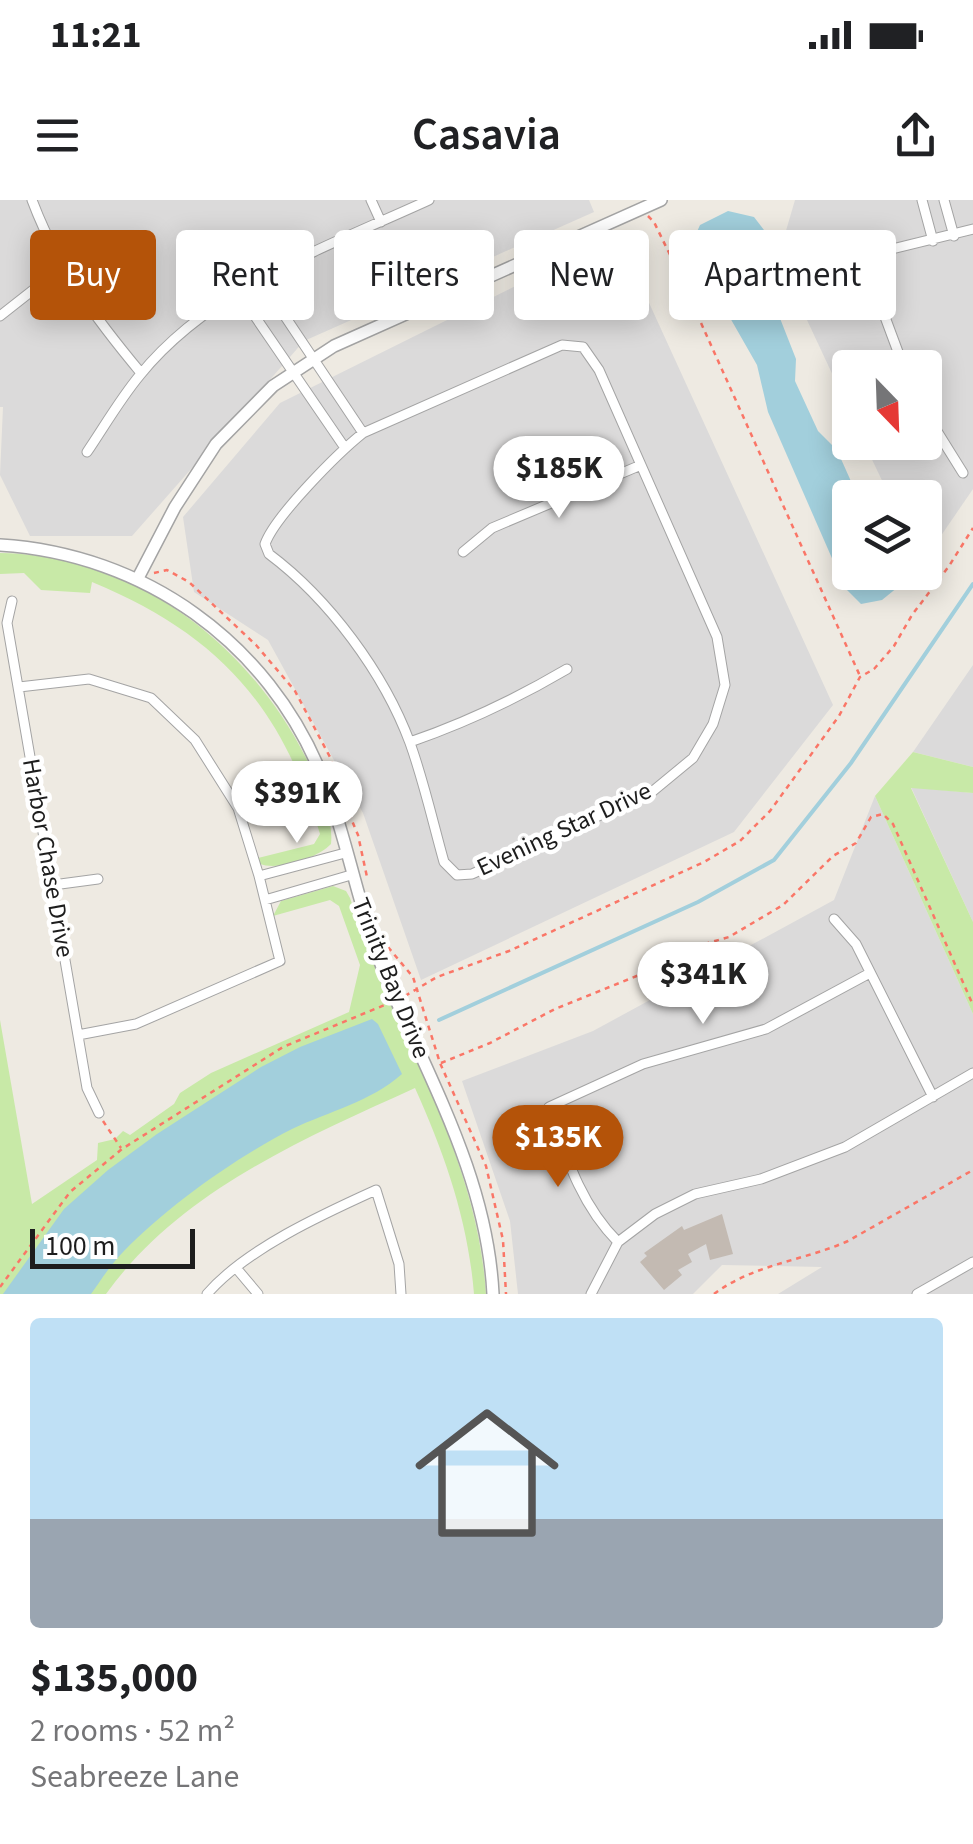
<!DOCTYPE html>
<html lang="en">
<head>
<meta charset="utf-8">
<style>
	:root { --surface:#fff; --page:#f6f6f6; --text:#202124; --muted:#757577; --accent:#b45309 }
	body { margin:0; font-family:"Source Sans 3",sans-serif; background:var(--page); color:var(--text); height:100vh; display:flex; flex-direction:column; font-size:38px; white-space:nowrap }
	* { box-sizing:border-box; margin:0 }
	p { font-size:32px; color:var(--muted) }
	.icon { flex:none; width:55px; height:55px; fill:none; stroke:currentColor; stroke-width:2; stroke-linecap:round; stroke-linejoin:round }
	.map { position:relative; height:1094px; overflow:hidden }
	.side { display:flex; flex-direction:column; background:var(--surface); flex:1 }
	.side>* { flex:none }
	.top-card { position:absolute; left:30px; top:30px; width:915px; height:90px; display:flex; gap:20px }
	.needle { width:65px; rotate:157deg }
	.buttons { position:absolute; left:832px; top:150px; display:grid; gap:20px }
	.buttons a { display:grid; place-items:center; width:110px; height:110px; border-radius:10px; background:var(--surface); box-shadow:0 5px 25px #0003; font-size:50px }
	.scale { position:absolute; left:30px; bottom:25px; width:165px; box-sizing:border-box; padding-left:10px; border:5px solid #1d1d1d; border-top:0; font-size:28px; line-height:35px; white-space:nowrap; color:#1d1d1d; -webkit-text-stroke:8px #fff; paint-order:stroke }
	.price { position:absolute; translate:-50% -85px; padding:0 22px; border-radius:35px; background:#fff; color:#222; font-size:32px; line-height:65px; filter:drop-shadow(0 2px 5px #0008) }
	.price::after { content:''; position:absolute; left:50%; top:60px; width:30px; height:22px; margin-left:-15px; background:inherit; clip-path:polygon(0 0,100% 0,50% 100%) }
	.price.on { background:var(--accent); color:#fff }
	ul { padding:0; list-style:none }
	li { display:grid; align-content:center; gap:20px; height:530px; padding:0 30px }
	li span { display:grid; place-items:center; height:310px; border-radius:10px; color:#555 }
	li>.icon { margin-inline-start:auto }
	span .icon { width:180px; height:180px; fill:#fffc; stroke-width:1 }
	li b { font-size:42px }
	.chip { padding:0 35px; border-radius:10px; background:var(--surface); box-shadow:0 5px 25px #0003; font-size:35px; line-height:90px }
	.chip.on { background:var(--accent); color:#fff }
	.status { display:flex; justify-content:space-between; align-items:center; height:70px; padding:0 50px; background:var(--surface); direction:ltr }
	.status svg { height:28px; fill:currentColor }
	header { display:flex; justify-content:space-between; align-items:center; height:130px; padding:0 30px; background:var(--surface); font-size:45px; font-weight:600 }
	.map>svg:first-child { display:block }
	.residential { fill:#dbdada }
	.grass { fill:#c8e9a7 }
	.water { fill:#a2cfdc }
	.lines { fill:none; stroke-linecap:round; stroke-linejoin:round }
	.stream { stroke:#a2cfdc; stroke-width:4 }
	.building { fill:#c3bab2 }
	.minor-casing { stroke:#a4a4a4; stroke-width:11 }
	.tertiary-casing { stroke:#a4a4a4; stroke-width:14 }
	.path { stroke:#fa7667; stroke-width:2.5; stroke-dasharray:5 5; stroke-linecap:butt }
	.minor { stroke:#fff; stroke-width:9 }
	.tertiary { stroke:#fff; stroke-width:11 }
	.labels { text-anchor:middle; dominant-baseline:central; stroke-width:9; stroke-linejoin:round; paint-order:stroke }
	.street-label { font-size:25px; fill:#1d1d1d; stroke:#fff }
</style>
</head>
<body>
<div class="status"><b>11:21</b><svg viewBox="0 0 49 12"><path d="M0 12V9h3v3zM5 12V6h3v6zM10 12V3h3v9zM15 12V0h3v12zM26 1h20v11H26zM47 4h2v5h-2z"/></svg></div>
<header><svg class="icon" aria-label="menu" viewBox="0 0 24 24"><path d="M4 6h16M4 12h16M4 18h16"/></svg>Casavia<svg class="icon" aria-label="share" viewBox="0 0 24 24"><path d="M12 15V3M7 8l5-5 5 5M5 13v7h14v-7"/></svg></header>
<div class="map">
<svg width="973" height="1094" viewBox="0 0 973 1094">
	<rect width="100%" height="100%" fill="#eeeae2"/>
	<!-- residential -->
	<path class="residential" d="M0,0H589L594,12L304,141L132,336H30L0,275L3,207H0Z
		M795,0H973V289L925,359V298L890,297L864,243L925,242V168H850V212L778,58Z
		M618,35L833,505L734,632L421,780L363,613L268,440L194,392L183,317L280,203Z
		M973,465V567L913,552Z
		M911,587L973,593V722Z
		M875,596L973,814V1094H778L822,1067L722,1065L693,1094H518L510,1021L462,881L593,831L834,700Z"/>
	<!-- grass -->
	<path class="grass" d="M0,353C133,355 246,441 305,556C318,580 334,617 331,644C318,658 278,671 260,664L258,658L314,644L320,634C281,504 217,434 92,382L90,393L41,390L24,373L0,374Z
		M913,552L973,567V593L911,588L973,722V814L875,596Z
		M333,686L346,691L350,698C394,832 477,951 486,1094H474C468,1020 445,955 415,888C303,939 180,991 106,1094H0V820L32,1004L97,960L98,943L115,939L123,931L130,935L174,904L180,893L211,873L349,812L360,765L339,706L330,700L273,716L281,701Z"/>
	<!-- water -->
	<path class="water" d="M728,11L754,17L764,30L761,70L796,159L795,181L818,231L837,250L858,297L850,298V372L899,373L898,387L882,400L861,404L845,388L768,212L757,165L701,67L692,43L700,25Z
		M372,819L378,824L402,874C370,902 330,911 292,929C235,958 168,1006 124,1051C111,1064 101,1080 91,1094H3L64,1009L108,970L157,934L261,867L300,847Z"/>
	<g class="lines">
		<!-- stream -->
		<path class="stream" d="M439,820L698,702L774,660L851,563L973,384"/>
	</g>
	<!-- building -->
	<path class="building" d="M722,1014L733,1054L710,1060L706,1044L688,1054L692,1062L678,1070L682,1075L664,1090L640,1062L647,1056L644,1053L682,1026L684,1030Z"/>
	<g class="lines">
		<defs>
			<path id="minor" d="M32,0C57,67 96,119 141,173
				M371,0L381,22
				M922,0L933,41
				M944,0L954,36
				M260,79L363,233
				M239,93L345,248
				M0,116L61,68
				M562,145L583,147L599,170L717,437L725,485L713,524L693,558L653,591L472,674L457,675L444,662C433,623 424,582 410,543C384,473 329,399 269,354L265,344C275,316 338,253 363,233Z
				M904,168L869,74L870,60L888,50L973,29
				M925,212L963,273
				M87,252C104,227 120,199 140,175C211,87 329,46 429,0
				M463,352L492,328L641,265
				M12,401L7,423L87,888L99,913
				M19,487L89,479L151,498L195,540L238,608L259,676L280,761L136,824L78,835
				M410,542C465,523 516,499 567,469
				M259,676L345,653
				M53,685L98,679
				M265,700L351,675
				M834,719L856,744L933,897
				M618,1042C580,1004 566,956 549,907L643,864L766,829L870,773
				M237,1069L258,1094
				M207,1094C246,1049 323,1014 376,990L399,1064L401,1094
				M591,1094L618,1042L655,1014L695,994L761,979L845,947L973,873
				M917,1094L973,1062"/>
			<path id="tertiary" d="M0,345C144,354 268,442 322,576C348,639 358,708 384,772C428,878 487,976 493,1094
				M138,378L175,307L216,244L273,186L334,146L661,0"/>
		</defs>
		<!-- minor casing -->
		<use href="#minor" class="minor-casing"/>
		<!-- tertiary casing -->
		<use href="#tertiary" class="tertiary-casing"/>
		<!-- path -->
		<path class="path" d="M648,16L654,22L674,63L860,476
			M154,373L167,370L189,382L256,445L295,491L331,559L339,587
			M345,604L358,635L367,677
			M388,747L413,777L440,863L486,966L503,1040L506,1094
			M405,796L437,777L509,751L704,662L740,641L770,611L839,516L860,477L874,469L894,446L912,415L949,366L973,328
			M441,863L490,843L555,809L644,773L677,752L729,737L783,705L833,656L856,643L871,617L883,614L893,624L973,805
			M103,921L121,948
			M0,1087L70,992L122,949L283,847L387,804
			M714,1094C754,1064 803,1061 848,1041L973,970"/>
		<!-- minor -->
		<use href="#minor" class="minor"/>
		<!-- tertiary -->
		<use href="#tertiary" class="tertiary"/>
	</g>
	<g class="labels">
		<!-- street labels -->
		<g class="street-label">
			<text transform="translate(564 629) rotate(-25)">Evening Star Drive</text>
			<text transform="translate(48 658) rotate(80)">Harbor Chase Drive</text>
			<text transform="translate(391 778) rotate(68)">Trinity Bay Drive</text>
		</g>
	</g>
</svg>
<div class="buttons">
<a><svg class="needle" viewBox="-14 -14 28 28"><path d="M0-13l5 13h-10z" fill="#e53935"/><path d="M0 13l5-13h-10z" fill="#757577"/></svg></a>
<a><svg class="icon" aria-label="layers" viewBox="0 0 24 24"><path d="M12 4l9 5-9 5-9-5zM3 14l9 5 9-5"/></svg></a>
</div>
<div class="scale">100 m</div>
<b class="price" style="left:559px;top:321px">$185K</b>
<b class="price" style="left:297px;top:646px">$391K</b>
<b class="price" style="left:703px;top:827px">$341K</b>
<b class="price on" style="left:558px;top:990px">$135K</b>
<div class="top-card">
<a class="chip on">Buy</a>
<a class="chip">Rent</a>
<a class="chip">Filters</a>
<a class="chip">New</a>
<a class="chip">Apartment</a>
</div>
</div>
<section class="side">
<ul>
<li><span style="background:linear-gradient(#bfe0f5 65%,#9aa5b1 0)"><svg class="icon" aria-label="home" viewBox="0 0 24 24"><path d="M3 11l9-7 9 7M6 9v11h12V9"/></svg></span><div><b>$135,000</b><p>2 rooms · 52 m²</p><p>Seabreeze Lane</p></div></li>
</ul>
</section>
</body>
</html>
